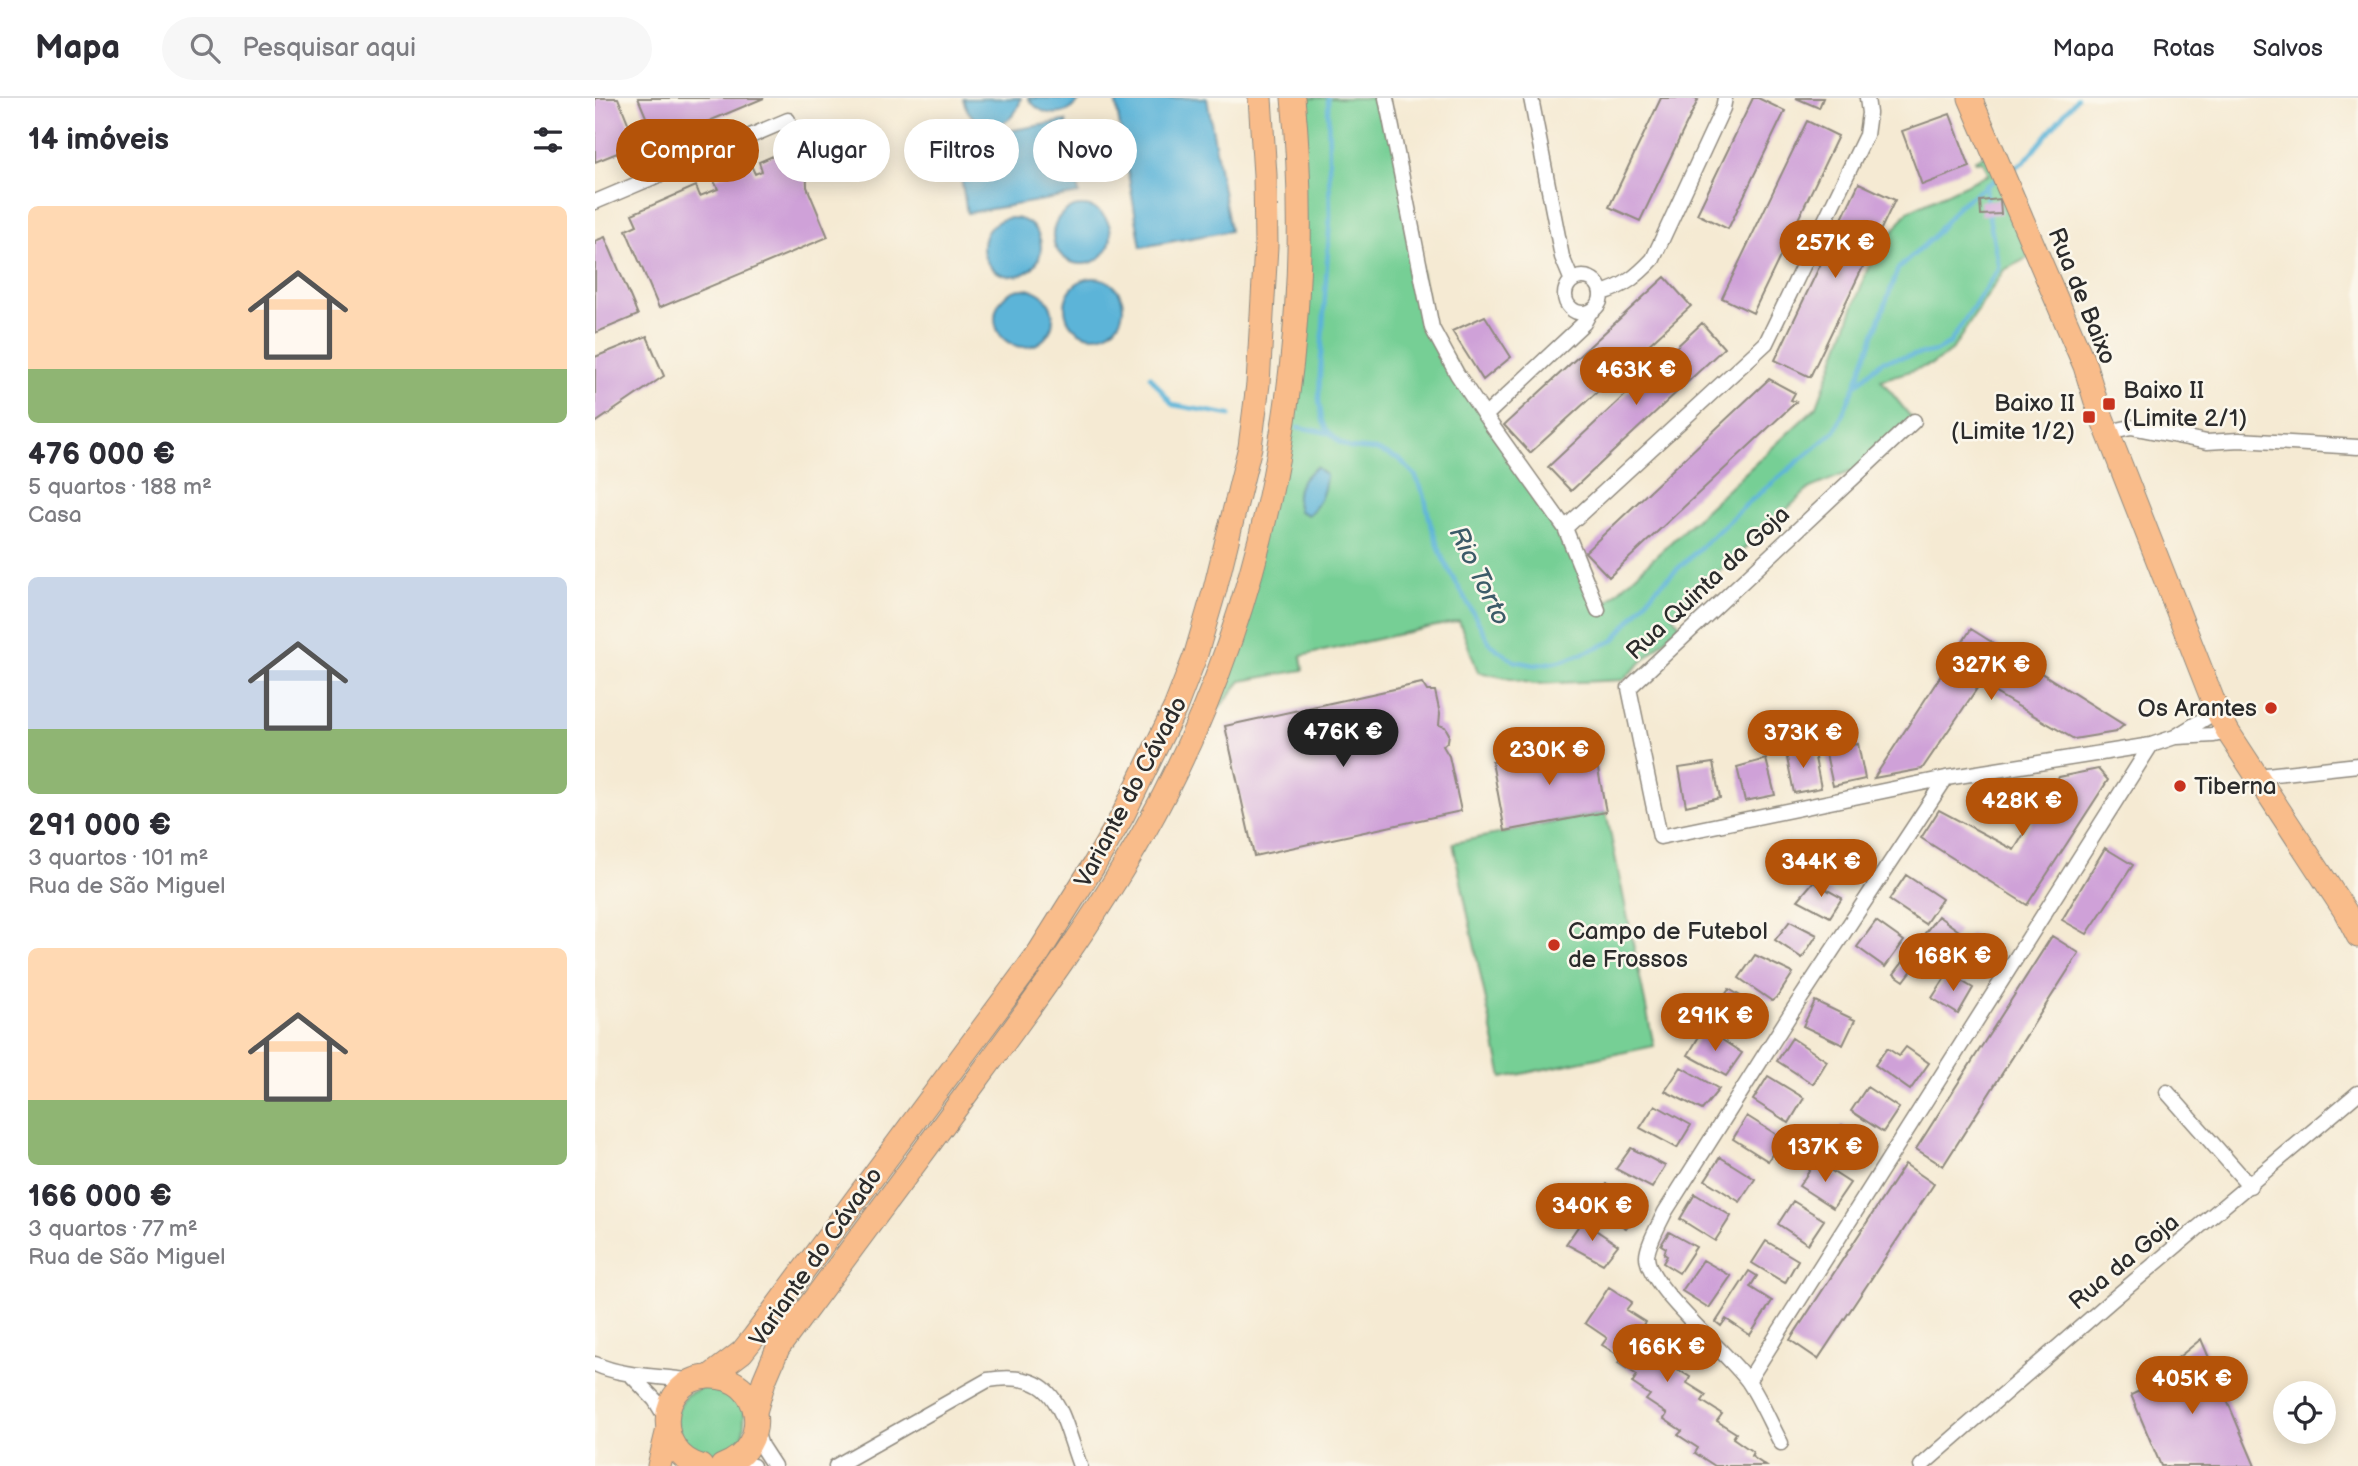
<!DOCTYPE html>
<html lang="pt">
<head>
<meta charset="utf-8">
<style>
	:root { --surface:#fff; --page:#f7f7f7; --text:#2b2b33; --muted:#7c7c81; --line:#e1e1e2; --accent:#b45309 }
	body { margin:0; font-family:"Balsamiq Sans",sans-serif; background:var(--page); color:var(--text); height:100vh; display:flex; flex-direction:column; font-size:26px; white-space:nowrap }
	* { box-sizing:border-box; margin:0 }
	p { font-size:23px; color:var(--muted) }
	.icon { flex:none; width:38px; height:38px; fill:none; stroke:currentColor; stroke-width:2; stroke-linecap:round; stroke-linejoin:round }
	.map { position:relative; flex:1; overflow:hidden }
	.side { display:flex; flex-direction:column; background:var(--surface); width:595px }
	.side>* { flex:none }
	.banner { position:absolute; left:21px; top:21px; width:665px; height:63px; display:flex; gap:14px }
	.tools { position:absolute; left:1678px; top:1283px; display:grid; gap:14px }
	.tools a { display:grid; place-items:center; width:63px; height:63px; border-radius:50%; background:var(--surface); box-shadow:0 4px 18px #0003; font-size:35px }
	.price { position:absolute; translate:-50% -60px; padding:0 16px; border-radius:24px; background:var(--accent); color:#fff; font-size:23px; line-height:46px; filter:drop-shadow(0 2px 4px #0008) }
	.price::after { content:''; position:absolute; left:50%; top:42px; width:21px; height:16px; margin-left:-10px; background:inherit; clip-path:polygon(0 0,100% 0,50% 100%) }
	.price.on { background:#222; color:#fff }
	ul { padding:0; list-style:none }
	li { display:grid; align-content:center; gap:14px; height:371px; padding:0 28px }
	li span { display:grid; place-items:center; height:217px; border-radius:10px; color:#555 }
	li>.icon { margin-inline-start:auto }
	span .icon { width:126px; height:126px; fill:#fffc; stroke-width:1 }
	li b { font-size:30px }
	h2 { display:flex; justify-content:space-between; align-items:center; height:84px; padding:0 28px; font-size:30px }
	.pill { padding:0 24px; border-radius:32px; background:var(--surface); box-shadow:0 4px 18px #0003; font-size:24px; line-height:63px }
	.pill.on { background:var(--accent); color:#fff }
	header { display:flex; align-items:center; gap:42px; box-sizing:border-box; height:98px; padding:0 35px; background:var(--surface); border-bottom:2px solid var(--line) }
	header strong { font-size:33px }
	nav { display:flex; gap:38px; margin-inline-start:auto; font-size:24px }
	.search { width:490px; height:63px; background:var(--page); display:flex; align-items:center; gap:18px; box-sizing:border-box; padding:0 24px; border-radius:38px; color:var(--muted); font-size:26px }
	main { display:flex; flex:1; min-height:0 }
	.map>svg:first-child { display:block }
	.green { fill:#76cf95; stroke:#507d60; stroke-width:2 }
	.water { fill:#5bb4d8; stroke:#437082; stroke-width:2 }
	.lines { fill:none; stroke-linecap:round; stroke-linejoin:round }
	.stream { stroke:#5bb4d8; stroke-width:4.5 }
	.building { fill:#cfa1d8 }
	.minor-casing { stroke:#908a7f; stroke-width:17 }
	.primary-casing { stroke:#908a7f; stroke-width:25 }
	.minor { stroke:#fff; stroke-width:14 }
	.primary { stroke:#f9bc8a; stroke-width:23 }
	.poi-dot { fill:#c8321e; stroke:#fbf7ec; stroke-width:2.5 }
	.labels { text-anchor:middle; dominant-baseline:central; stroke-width:5; stroke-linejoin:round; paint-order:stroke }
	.street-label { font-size:24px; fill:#2b2b2b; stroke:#fbf7ec }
	.poi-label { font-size:24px; fill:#2b2b2b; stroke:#fbf7ec; text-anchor:start }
	.water-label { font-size:26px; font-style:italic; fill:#3c5b68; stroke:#fbf7ec }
</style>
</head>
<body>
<header>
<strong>Mapa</strong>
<div class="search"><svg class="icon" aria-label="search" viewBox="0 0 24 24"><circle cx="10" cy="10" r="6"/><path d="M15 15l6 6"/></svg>Pesquisar aqui</div>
<nav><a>Mapa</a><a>Rotas</a><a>Salvos</a></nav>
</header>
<main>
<section class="side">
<h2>14 imóveis<svg class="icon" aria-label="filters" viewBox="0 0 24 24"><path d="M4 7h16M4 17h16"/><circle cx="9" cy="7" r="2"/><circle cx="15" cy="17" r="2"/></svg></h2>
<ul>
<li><span style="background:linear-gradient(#ffd9b3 75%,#8fb573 0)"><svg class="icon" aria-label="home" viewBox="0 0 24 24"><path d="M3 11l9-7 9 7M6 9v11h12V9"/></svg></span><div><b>476 000 €</b><p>5 quartos · 188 m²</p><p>Casa</p></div></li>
<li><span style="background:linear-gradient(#c9d6e8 70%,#8fb573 0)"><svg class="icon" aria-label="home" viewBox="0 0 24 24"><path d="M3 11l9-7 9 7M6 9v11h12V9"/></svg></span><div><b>291 000 €</b><p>3 quartos · 101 m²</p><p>Rua de São Miguel</p></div></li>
<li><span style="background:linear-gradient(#ffd9b3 70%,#8fb573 0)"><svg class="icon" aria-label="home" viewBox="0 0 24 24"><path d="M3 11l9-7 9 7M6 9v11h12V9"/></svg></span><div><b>166 000 €</b><p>3 quartos · 77 m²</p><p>Rua de São Miguel</p></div></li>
</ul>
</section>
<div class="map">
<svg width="1763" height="1368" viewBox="0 0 1763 1368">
	<rect width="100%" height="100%" fill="#fbf7ec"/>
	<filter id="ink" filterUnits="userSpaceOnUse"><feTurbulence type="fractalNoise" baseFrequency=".0143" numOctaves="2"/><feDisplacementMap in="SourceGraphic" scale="14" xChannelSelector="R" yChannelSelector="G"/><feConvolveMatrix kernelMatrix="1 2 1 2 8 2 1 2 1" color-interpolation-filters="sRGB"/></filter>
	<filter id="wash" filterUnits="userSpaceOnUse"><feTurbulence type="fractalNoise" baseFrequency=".00686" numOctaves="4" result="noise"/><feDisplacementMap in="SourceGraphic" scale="28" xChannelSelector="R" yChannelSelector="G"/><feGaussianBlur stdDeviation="1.57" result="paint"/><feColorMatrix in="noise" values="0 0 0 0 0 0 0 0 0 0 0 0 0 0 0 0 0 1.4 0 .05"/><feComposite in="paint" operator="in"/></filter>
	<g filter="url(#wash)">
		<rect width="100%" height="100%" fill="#f5ead3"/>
		<!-- green -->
		<path class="green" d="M698,0H791L837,230L970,430L1003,512L1222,308L1274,167L1313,113L1394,76L1388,63L1381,64L1380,62L1397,53L1442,155L1409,172L1357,252L1338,266L1286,282L1319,323L1272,367L1215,390L1077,517L1085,527L1028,582L939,586L883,574L864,523L706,558L708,572L646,583L616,620L692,301Z
			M1011,714L1059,948L907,980L858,745Z
			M112,1287L134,1292L150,1309L148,1343C120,1361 120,1367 88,1349L80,1317L91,1297Z"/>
		<!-- water -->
		<path class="water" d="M426,0C418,36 377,36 368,1Z
			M433,0H486C472,22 447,20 433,0Z
			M520,0H612L635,133L546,149Z
			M471,23L484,96L372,115L360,42Z
			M458 137a29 29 0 1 1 58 0a29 29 0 1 1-58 0Z
			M388 149a29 29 0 1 1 58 0a29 29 0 1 1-58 0Z
			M470 209a29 29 0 1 1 58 0a29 29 0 1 1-58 0Z
			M400 220a29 29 0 1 1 58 0a29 29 0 1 1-58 0Z
			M721,369L731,377C730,393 725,407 713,417L704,413C698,391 704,383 721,369Z"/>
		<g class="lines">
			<!-- stream -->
			<path class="stream" d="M733,0L735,120L725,275L724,302L727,321L731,331L745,345L755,350L781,352L804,361L820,377L829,396L835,424L848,461L896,547L919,563L940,567L971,562L1018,543L1061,491L1152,406L1240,333L1260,288L1303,171L1337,140L1364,107L1401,81
				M1414,73L1430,63L1482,0
				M1391,87L1392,105
				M555,278L578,307L635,317
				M1261,287L1287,263L1341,253L1354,246L1404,170L1393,114
				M703,329L733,335"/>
		</g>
		<g id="blocks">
			<!-- building -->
			<path class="building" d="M0,0H23L42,47L0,64Z
				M43,0H169L62,45Z
				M1066,0H1098L1103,2L1045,123L1014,109Z
				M1158,0H1163L1190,13L1133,131L1102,116Z
				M1201,0H1228L1224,10Z
				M1355,16L1375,69L1327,87L1307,33Z
				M1212,23L1243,38L1158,215L1127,200Z
				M194,51L199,61L211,56L212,89L233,139L64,210L31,132L42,127L37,116L101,88L105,98L123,91L118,81L155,65L160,76L167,73L164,64Z
				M1264,85L1300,102L1215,279L1180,262Z
				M1405,101L1406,116L1386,117L1385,103Z
				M10,139L43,217L0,235V143Z
				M1070,179L1096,208L935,355L909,327Z
				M890,218L916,259L888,282L857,233Z
				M1107,225L1129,250L976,393L953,369Z
				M52,238L69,278L0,325V259Z
				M1174,281L1200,295L1196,302L1201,304L1014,479L990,454Z
				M1376,531L1529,627L1521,634L1479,641L1385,586L1327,671L1279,680Z
				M827,585L832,593H840L845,616L844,627L850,629L854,636L853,643L848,648L854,658L866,713L659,758L630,628Z
				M998,645L1011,714L910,733L897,664Z
				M1263,646L1270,681L1238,688L1230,651Z
				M1218,650L1226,690L1199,695L1191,655Z
				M1171,661L1180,697L1150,703L1142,669Z
				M1118,665L1125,700L1091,708L1084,670Z
				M1503,671L1513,682L1432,807L1326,740L1344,712L1419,752L1464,679Z
				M1239,743L1271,762L1255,782L1222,763Z
				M1510,750L1538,767L1492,836L1467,822Z
				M1311,777L1347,801L1330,826L1294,802Z
				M1218,784L1247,800L1235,819L1203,802Z
				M1343,818L1364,833L1333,876L1321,867L1309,883L1299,876Z
				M1195,823L1222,837L1207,860L1180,842Z
				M1281,823L1309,843L1290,869L1262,849Z
				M1375,836L1403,853L1388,876L1361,859Z
				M1457,838L1484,855L1348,1068L1321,1051Z
				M1160,857L1198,875L1183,898L1177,903L1144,880Z
				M1353,875L1378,890L1363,916L1337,900Z
				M1134,891L1170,913L1156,936L1119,914Z
				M1220,903L1260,922L1248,947L1208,928Z
				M1109,930L1147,955L1131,978L1093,957Z
				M1197,940L1232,963L1218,986L1182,963Z
				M1311,949L1334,965L1315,992L1280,967L1292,950L1304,958Z
				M1086,969L1124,991L1107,1012L1070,993Z
				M1173,978L1209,1000L1194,1025L1158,1002Z
				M1272,989L1304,1010L1288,1034L1256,1013Z
				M1060,1007L1096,1027L1082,1050L1045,1030Z
				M1152,1018L1187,1040L1173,1063L1138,1041Z
				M1247,1027L1280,1049L1266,1070L1232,1048Z
				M1036,1050L1070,1068L1057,1090L1021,1071Z
				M1125,1059L1160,1081L1145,1104L1110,1082Z
				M1221,1063L1255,1085L1238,1110L1204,1088Z
				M1310,1066L1339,1086L1223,1261L1195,1242Z
				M1012,1086L1051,1105L1031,1130L994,1110Z
				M1100,1096L1136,1118L1120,1143L1085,1121Z
				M1198,1103L1229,1122L1213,1146L1183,1126Z
				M987,1123L1023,1147L1008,1166L971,1146Z
				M1074,1134L1101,1149L1084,1175L1068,1165L1072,1158L1069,1156L1071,1150L1066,1147Z
				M1171,1143L1203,1162L1190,1185L1157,1165Z
				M1108,1162L1136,1178L1114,1210L1087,1193Z
				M1154,1173L1162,1178L1155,1189L1177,1203L1155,1237L1131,1221L1126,1228L1121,1224Z
				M1014,1189L1037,1204L1031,1212L1050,1224L1045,1231L1064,1244L1061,1249L1080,1262L1076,1267L1095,1279L1092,1285L1111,1297L1107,1303L1127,1316L1122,1323L1141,1335L1138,1340L1158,1354L1156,1358L1171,1368H1120L1100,1355L1103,1350L1083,1337L1087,1333L1069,1321L1072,1316L1051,1302L1055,1297L1037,1285L1042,1277L1023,1265L1027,1259L1007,1247L1012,1240L990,1225Z
				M1606,1241L1660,1368H1566L1536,1297L1572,1280L1569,1271Z"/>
		</g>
	</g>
	<g filter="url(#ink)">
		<use href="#blocks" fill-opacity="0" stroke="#908a7f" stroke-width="2"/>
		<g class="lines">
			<defs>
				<path id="minor" d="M791,0L837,230L862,276L890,318L970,430L1003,512
					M936,0L967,159L977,183
					M0,104L193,22
					M970 197a18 18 0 1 1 36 0a18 18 0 1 1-36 0Z
					M1006,195C1029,189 1042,178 1058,161L1128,10L1130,0
					M890,318L989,225L995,214
					M1319,323L1034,590L1065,739L1351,680L1556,647L1580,639L1622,613
					M1513,334L1536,329L1612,344L1644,342L1763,349
					M970,430L1171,245L1271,37L1274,15L1272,0
					M1582,639L1619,637L1633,634
					M1662,678L1763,667
					M1572,994L1655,1088
					M0,1266C31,1280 65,1277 97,1283
					M36,1277L60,1302L71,1320
					M1153,1283L1556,647
					M161,1333L166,1348L179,1368
					M1186,1345C1175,1325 1166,1302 1153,1283C1134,1256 1053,1189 1052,1159C1052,1147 1065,1125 1070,1114L1196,915L1351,680
					M136,1365L158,1368
					M241,1368L393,1282C464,1271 465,1314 485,1368
					M1326,1368L1517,1202L1763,995"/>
				<path id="primary" d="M1375,0L1490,268L1502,307L1622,613L1633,634L1750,813L1763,838
					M114,1279L147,1254L159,1239L443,856L499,767L528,717L580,610L601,556L620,491L655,349L663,286L671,148L670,77L665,0
					M160,1314L169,1283L183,1250C247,1163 311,1077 375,991C436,908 497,826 548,736C672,517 723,250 698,0
					M64,1368L72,1335
					M106,1368C58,1355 62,1282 113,1279C168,1276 179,1350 127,1368"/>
			</defs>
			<!-- minor casing -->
			<use href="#minor" class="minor-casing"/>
			<!-- primary casing -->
			<use href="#primary" class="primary-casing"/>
			<!-- minor -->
			<use href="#minor" class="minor"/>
			<!-- primary -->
			<use href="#primary" class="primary"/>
		</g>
	</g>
	<!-- markers -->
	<g class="poi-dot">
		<rect x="1507" y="299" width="14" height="14" rx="3.5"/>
		<rect x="1487" y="312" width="14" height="14" rx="3.5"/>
		<circle cx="1676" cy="610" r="7"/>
		<circle cx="1585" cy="688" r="7"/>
		<circle cx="959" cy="847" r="7"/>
	</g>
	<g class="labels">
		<!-- street labels -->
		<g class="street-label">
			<text transform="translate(1487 198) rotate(68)">Rua de Baixo</text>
			<text transform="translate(1113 485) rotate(-43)">Rua Quinta da Goja</text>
			<text transform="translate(536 694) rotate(-62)">Variante do Cávado</text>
			<text transform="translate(221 1159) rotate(-55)">Variante do Cávado</text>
			<text transform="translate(1529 1164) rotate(-40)">Rua da Goja</text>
		</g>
		<!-- poi labels -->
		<g class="poi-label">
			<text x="1528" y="292">Baixo II<tspan x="1528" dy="28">(Limite 2/1)</tspan></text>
			<text x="1480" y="305" text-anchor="end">Baixo II<tspan x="1480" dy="28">(Limite 1/2)</tspan></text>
			<text x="1662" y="610" text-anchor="end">Os Arantes</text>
			<text x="1599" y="688">Tiberna</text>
			<text x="973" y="833">Campo de Futebol<tspan x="973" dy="28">de Frossos</tspan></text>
		</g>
		<!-- water labels -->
		<g class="water-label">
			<text transform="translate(884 478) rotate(64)">Rio Torto</text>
		</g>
	</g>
</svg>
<div class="tools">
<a><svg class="icon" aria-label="locate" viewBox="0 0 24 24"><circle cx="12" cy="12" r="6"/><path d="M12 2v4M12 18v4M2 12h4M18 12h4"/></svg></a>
</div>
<b class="price" style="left:1240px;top:182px">257K €</b>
<b class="price" style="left:1041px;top:309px">463K €</b>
<b class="price" style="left:1396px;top:604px">327K €</b>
<b class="price on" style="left:748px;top:671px">476K €</b>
<b class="price" style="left:1208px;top:672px">373K €</b>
<b class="price" style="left:954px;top:689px">230K €</b>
<b class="price" style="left:1427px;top:740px">428K €</b>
<b class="price" style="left:1226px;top:801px">344K €</b>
<b class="price" style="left:1358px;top:895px">168K €</b>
<b class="price" style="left:1120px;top:955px">291K €</b>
<b class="price" style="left:1230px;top:1086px">137K €</b>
<b class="price" style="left:997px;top:1145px">340K €</b>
<b class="price" style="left:1072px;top:1286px">166K €</b>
<b class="price" style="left:1597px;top:1318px">405K €</b>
<div class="banner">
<a class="pill on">Comprar</a>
<a class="pill">Alugar</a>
<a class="pill">Filtros</a>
<a class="pill">Novo</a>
</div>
</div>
</main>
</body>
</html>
